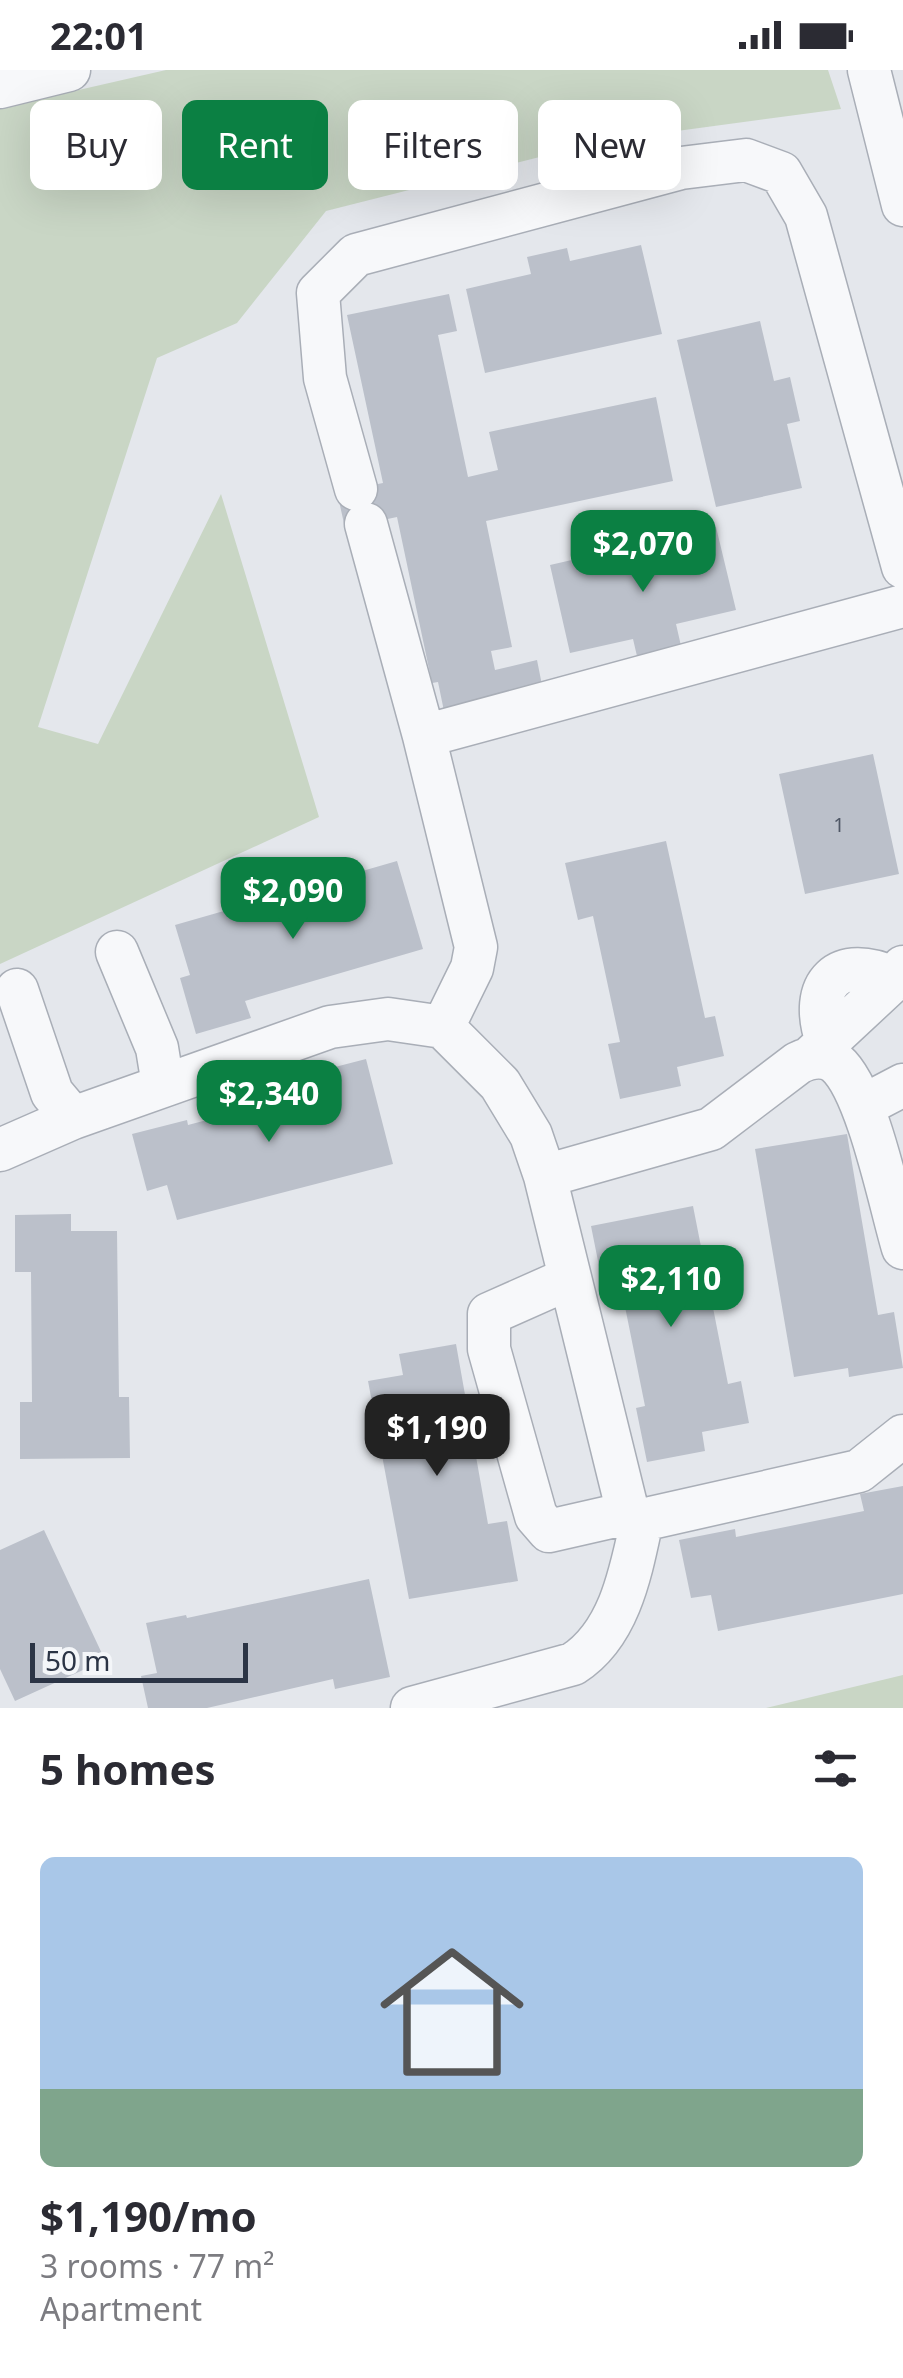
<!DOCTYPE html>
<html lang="en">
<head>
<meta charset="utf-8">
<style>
	:root { --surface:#fff; --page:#f7f7f7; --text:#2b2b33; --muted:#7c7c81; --line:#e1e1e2; --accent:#0b8043 }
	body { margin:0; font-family:"Noto Sans",sans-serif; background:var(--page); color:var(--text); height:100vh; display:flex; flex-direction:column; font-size:38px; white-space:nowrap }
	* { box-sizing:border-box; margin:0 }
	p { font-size:32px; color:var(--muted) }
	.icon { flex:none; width:55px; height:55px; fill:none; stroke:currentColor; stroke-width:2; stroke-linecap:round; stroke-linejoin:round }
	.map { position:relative; height:1638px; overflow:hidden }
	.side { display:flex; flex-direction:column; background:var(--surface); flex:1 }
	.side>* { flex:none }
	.hud { position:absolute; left:30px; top:30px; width:845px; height:90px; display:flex; gap:20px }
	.scale { position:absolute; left:30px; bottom:25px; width:218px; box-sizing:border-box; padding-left:10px; border:5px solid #2b3445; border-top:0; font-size:28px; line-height:35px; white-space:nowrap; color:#2b3445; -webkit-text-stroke:8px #f4f6f9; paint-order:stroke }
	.price { position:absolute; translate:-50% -85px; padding:0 22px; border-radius:20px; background:var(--accent); color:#fff; font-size:32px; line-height:65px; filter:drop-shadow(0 2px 5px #0008) }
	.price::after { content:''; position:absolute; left:50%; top:60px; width:30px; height:22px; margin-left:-15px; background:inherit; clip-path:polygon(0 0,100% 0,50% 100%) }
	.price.active { background:#222; color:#fff }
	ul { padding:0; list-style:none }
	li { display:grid; align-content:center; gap:20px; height:530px; padding:0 40px }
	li+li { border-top:2px solid var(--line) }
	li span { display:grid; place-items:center; height:310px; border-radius:15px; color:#555 }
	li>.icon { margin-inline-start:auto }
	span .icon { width:180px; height:180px; fill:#fffc; stroke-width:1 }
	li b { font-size:42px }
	h2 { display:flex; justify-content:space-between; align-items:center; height:120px; padding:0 40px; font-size:42px }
	.tag { padding:0 35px; border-radius:15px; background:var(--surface); box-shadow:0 10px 40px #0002; font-size:35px; line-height:90px }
	.tag.active { background:var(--accent); color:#fff }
	.status { display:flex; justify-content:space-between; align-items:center; height:70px; padding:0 50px; background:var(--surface); direction:ltr }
	.status svg { height:28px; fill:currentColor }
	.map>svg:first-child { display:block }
	.green { fill:#c9d6c5 }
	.building { fill:#bbc0ca }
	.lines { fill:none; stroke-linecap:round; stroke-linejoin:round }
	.minor-casing { stroke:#a9aeb7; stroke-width:45 }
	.minor { stroke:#f7f8fa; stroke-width:42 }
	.labels { text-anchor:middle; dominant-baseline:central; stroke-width:8; stroke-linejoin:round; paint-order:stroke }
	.number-label { font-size:20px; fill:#4f5766 }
</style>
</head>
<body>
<div class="status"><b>22:01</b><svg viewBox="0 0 49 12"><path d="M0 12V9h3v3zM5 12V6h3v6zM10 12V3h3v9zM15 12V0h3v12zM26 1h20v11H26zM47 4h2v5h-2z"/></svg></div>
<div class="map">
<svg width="903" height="1638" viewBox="0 0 903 1638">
	<rect width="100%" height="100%" fill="#e4e7ec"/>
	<!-- green -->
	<path class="green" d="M166,0H828L841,39L603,71L326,141L237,253L157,288L38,657L98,674L221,424L319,747L0,894V38Z
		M903,1605V1638H766Z"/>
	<!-- building -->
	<path class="building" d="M641,175L662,264L485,303L466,219L531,204L527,187L567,178L570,191Z
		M449,224L457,261L438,265L468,407L498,400L489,362L656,327L673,411L486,451L512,577L491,581L495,600L537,590L544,625L445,646L438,612L432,613L397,447L345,458L337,422L383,413L347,245Z
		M760,251L774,311L790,307L800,351L787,354L802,418L716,437L677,270Z
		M716,457L736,540L676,554L684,589L640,599L633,569L570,583L550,495Z
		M873,684L899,804L805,824L779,704Z
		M666,771L705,948L715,946L724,986L677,997L681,1016L620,1029L608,974L620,972L593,846L578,850L565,793Z
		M397,791L423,879L245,931L251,948L196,964L180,908L190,905L175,855Z
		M366,989L393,1094L177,1150L167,1115L147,1121L132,1064L187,1050L188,1055L313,1022L308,1004Z
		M847,1064L878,1245L894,1242L903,1298L849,1307L848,1298L794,1307L755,1079Z
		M693,1136L728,1314L741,1311L749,1353L702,1362L705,1381L647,1392L636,1338L645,1336L619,1207L602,1211L591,1156Z
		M71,1144V1161H117L119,1327H129L130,1388L20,1389V1332H32L31,1202H15V1145Z
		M456,1274L488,1454L507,1451L518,1511L409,1529L368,1311L403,1305L399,1284Z
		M903,1416V1524L718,1561L711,1525L691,1528L679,1470L735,1459L736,1467L864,1441L860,1424Z
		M44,1460L105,1590L15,1631L0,1599V1480Z
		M369,1509L390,1607L335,1619L333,1609L207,1638H148L141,1606L157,1603L146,1553L186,1545L187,1548Z"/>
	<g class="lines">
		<defs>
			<path id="minor" d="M869,0L903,135
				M0,17L69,0
				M356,419L325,308L318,223L356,185L681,98L746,90L781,103L806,146L903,497
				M366,454L424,666L903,536
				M424,666L476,877L472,898L443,957L500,1014L531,1065L545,1106L628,1443L642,1450L859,1401L903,1366
				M117,882L157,978L163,1015
				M17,920L52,1023L73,1048
				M827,972C807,914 838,882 895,909
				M811,987L899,905L903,897
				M863,1036L903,1015
				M0,1080L73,1048L330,957L388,949L443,957
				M545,1106L711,1059L798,993C810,987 824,984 836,993C868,1020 890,1135 903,1178
				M570,1208L489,1244V1279L536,1446L549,1461L628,1443
				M412,1638L573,1594C620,1564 631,1501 642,1450"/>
		</defs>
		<!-- minor casing -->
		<use href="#minor" class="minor-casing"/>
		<!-- minor -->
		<use href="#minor" class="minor"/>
	</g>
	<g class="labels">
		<!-- number labels -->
		<g class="number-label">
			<text x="839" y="754">1</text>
		</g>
	</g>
</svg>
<div class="scale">50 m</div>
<b class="price" style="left:643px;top:525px">$2,070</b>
<b class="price" style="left:293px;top:872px">$2,090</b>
<b class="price" style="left:269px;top:1075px">$2,340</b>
<b class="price" style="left:671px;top:1260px">$2,110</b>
<b class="price active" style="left:437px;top:1409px">$1,190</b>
<div class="hud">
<a class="tag">Buy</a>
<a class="tag active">Rent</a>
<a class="tag">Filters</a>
<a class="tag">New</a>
</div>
</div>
<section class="side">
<h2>5 homes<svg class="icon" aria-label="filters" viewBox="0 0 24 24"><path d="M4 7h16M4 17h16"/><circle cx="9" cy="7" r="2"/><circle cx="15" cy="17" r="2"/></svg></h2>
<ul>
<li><span style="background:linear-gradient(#a9c7e8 75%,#7fa58c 0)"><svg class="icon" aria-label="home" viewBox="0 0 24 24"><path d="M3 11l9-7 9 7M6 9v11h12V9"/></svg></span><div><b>$1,190/mo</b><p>3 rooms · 77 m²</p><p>Apartment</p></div></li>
</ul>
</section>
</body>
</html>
